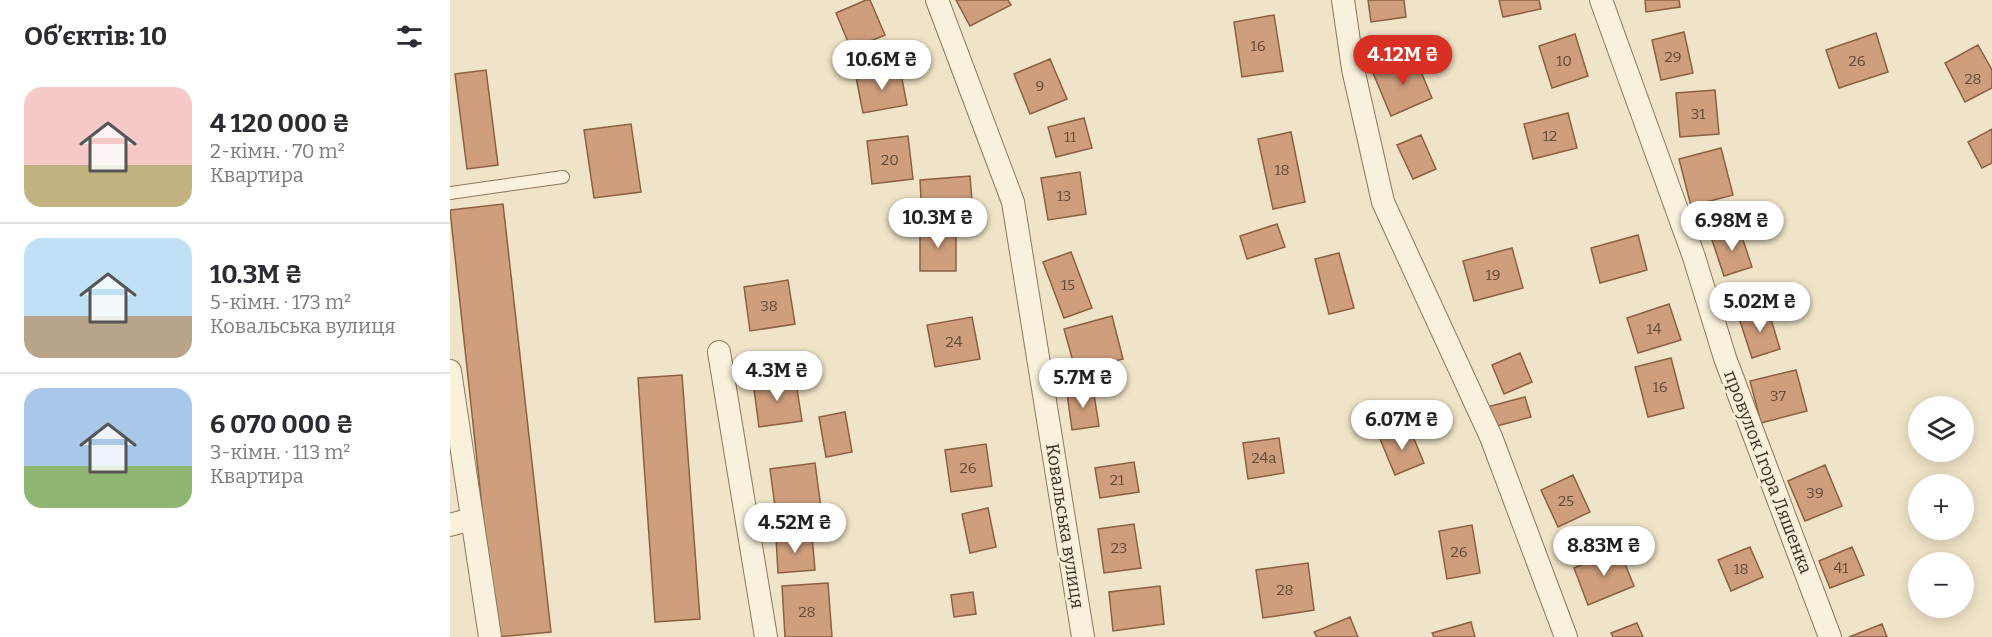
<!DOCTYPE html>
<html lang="uk">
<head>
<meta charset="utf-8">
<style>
	:root { --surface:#fff; --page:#f7f7f7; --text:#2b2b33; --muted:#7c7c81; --line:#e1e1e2; --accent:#d93025 }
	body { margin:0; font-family:Bitter,serif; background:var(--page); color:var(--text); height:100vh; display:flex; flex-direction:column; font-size:22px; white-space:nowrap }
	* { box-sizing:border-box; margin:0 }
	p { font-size:20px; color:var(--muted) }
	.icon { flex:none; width:33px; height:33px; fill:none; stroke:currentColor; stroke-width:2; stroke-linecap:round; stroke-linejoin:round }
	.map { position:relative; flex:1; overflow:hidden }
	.sheet { display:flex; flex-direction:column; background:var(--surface); width:450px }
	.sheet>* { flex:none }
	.controls { position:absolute; left:1458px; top:396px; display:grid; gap:12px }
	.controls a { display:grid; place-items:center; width:66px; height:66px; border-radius:50%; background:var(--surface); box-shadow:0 3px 15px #0003; font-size:30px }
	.price { position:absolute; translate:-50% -51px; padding:0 14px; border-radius:21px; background:#fff; color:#222; font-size:20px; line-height:39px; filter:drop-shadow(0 2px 3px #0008) }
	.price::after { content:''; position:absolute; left:50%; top:36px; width:18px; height:14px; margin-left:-9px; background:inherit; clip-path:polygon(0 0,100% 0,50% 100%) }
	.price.selected { background:var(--accent); color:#fff }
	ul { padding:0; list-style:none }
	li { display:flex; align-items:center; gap:18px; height:150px; padding:0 24px }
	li+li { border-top:2px solid var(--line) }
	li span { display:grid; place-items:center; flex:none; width:168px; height:120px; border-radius:18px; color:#555 }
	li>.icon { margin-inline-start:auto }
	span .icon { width:72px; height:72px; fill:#fffc; stroke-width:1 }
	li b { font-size:26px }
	h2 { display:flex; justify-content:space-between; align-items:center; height:72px; padding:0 24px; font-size:26px }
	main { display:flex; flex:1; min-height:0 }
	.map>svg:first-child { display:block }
	.building { fill:#cf9f7d; stroke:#8d5f41; stroke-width:1.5 }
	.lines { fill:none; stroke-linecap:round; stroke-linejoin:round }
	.lane-casing { stroke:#8d765c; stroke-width:14 }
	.street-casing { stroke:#8d765c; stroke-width:24 }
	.lane { stroke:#faf1dc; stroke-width:12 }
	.street { stroke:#faf1dc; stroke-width:22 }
	.labels { text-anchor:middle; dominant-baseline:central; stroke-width:5; stroke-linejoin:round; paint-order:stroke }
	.number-label { font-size:15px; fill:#624a37 }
	.street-label { font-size:18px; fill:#3d2e20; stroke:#f7eed8 }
</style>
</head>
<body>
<main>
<section class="sheet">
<h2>Об’єктів: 10<svg class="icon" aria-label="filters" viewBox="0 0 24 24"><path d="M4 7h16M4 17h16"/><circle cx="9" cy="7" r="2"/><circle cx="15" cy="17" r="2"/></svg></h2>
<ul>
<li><span style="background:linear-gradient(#f6c9c9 65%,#c2b280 0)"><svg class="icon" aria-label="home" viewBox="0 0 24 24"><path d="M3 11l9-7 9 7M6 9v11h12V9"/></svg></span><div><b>4 120 000 ₴</b><p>2-кімн. · 70 m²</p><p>Квартира</p></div></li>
<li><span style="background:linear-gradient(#bfe0f5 65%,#b9a48a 0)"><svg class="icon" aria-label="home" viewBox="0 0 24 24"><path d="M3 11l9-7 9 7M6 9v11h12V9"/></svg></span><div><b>10.3M ₴</b><p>5-кімн. · 173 m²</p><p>Ковальська вулиця</p></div></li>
<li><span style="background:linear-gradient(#a9c7e8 65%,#8fb573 0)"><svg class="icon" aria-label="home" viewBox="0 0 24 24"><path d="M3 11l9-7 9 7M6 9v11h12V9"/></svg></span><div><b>6 070 000 ₴</b><p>3-кімн. · 113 m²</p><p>Квартира</p></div></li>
</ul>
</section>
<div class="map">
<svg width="1542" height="637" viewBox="0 0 1542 637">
	<rect width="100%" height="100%" fill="#f0e4c8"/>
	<!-- building -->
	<path class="building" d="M416,0H420L435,35L401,49L386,13Z
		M506,0H558L561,5L520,26Z
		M918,0H954L956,17L921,22Z
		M1049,0H1089L1091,9L1053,17Z
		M1195,0H1229L1230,7L1196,12Z
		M824,15L833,71L792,77L784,22Z
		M1234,32L1243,73L1211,80L1202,40Z
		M1426,33L1438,72L1389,88L1376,50Z
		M1125,34L1138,76L1102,88L1089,46Z
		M1528,45L1542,70V88L1515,102L1495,63Z
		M964,55L982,98L941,116L923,73Z
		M600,59L617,99L580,114L564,74Z
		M450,69L457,105L413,113L406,77Z
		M36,70L48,165L17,169L5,74Z
		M1265,90L1269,134L1230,137L1226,93Z
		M1118,113L1127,148L1083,159L1074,124Z
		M634,118L642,148L606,157L598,127Z
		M181,124L191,192L144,198L134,130Z
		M1542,129V163L1532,168L1518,142Z
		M841,132L855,202L823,209L808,139Z
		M971,135L986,169L963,179L947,145Z
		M458,136L463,179L422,184L417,141Z
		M1271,148L1283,195L1241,206L1229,159Z
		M630,172L636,214L598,220L591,178Z
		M520,176L523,214L472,218L470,180Z
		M53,204L101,632L46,637L0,210Z
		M827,224L835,247L797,259L790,236Z
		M470,227H506V271H470Z
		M1289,228L1302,267L1274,276L1261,237Z
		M1188,235L1197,270L1150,283L1141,248Z
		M1062,248L1073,288L1024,301L1013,261Z
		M621,252L642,308L614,318L593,262Z
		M889,253L904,308L879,314L865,259Z
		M338,280L345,324L300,331L294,287Z
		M1219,304L1231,340L1188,353L1177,318Z
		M1318,309L1330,349L1302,358L1289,318Z
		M662,316L673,359L626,372L614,329Z
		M522,317L530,359L485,367L477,325Z
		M1070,353L1082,382L1054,394L1042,365Z
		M1221,358L1234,408L1198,417L1185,367Z
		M1346,370L1357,411L1311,423L1300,381Z
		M232,375L250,619L205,622L188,378Z
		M345,376L352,421L309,427L303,382Z
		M643,388L649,426L622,430L617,393Z
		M1075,397L1081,417L1043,427L1037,407Z
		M395,412L402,452L376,457L369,417Z
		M959,427L974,463L945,475L930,439Z
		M829,438L834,473L798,479L793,443Z
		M536,444L542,486L501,492L495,450Z
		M684,462L689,492L650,498L645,468Z
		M365,463L372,516L327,522L320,469Z
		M1375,465L1392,506L1355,521L1338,481Z
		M1123,475L1140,512L1108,527L1091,490Z
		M538,508L546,547L520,553L512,514Z
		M684,524L691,568L654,573L648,529Z
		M1022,525L1030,573L997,579L989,531Z
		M362,536L365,570L328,573L326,538Z
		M1300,547L1313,577L1281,591L1268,560Z
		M1402,547L1414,575L1380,588L1369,561Z
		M1169,549L1184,586L1138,605L1124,568Z
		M858,563L864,610L813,618L806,570Z
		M378,583L382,637H335L332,586Z
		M710,586L714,624L663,631L659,592Z
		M523,592L526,614L504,617L501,595Z
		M900,617L908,637H867L864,632Z
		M1021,622L1025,637H984L982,633Z
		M1187,623L1193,637H1163L1161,633Z
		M1432,624L1437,637H1399Z"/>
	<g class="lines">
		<defs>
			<path id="lane" d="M0,193L113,177"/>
			<path id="street" d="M487,0L563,202L633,637
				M893,0L903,69L933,202L1041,437L1116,637
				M1151,0L1244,257L1275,358L1380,637
				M269,352L316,637
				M0,371L40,637
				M0,525L22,519"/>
		</defs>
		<!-- lane casing -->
		<use href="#lane" class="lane-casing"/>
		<!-- street casing -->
		<use href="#street" class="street-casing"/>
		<!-- lane -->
		<use href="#lane" class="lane"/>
		<!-- street -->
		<use href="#street" class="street"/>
	</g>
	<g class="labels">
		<!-- number labels -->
		<g class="number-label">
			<text x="808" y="46">16</text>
			<text x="1223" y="57">29</text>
			<text x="1114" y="61">10</text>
			<text x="1407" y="61">26</text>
			<text x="1523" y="79">28</text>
			<text x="590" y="86">9</text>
			<text x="1248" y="114">31</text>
			<text x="1100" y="136">12</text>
			<text x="620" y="137">11</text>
			<text x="440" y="160">20</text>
			<text x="832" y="170">18</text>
			<text x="614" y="196">13</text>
			<text x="1043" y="275">19</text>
			<text x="618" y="285">15</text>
			<text x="319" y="306">38</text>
			<text x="1204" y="329">14</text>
			<text x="504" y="342">24</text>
			<text x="1210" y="387">16</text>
			<text x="1328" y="396">37</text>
			<text x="814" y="458">24а</text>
			<text x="518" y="468">26</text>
			<text x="667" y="480">21</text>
			<text x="1365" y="493">39</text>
			<text x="1116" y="501">25</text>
			<text x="669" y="548">23</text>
			<text x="1009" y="552">26</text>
			<text x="1391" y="568">41</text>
			<text x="1291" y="569">18</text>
			<text x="835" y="590">28</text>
			<text x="357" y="612">28</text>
		</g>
		<!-- street labels -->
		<g class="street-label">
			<text transform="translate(1318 472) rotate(69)">провулок Ігора Ляшенка</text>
			<text transform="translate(615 526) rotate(81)">Ковальська вулиця</text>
		</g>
	</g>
</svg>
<div class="controls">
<a><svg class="icon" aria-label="layers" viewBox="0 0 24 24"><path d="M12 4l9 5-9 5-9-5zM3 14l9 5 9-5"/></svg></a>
<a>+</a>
<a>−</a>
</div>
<b class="price selected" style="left:953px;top:86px">4.12M ₴</b>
<b class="price" style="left:432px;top:91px">10.6M ₴</b>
<b class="price" style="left:488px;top:249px">10.3M ₴</b>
<b class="price" style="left:1282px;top:252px">6.98M ₴</b>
<b class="price" style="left:1310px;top:333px">5.02M ₴</b>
<b class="price" style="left:327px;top:402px">4.3M ₴</b>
<b class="price" style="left:633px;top:409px">5.7M ₴</b>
<b class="price" style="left:952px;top:451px">6.07M ₴</b>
<b class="price" style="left:345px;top:554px">4.52M ₴</b>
<b class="price" style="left:1154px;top:577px">8.83M ₴</b>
</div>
</main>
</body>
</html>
